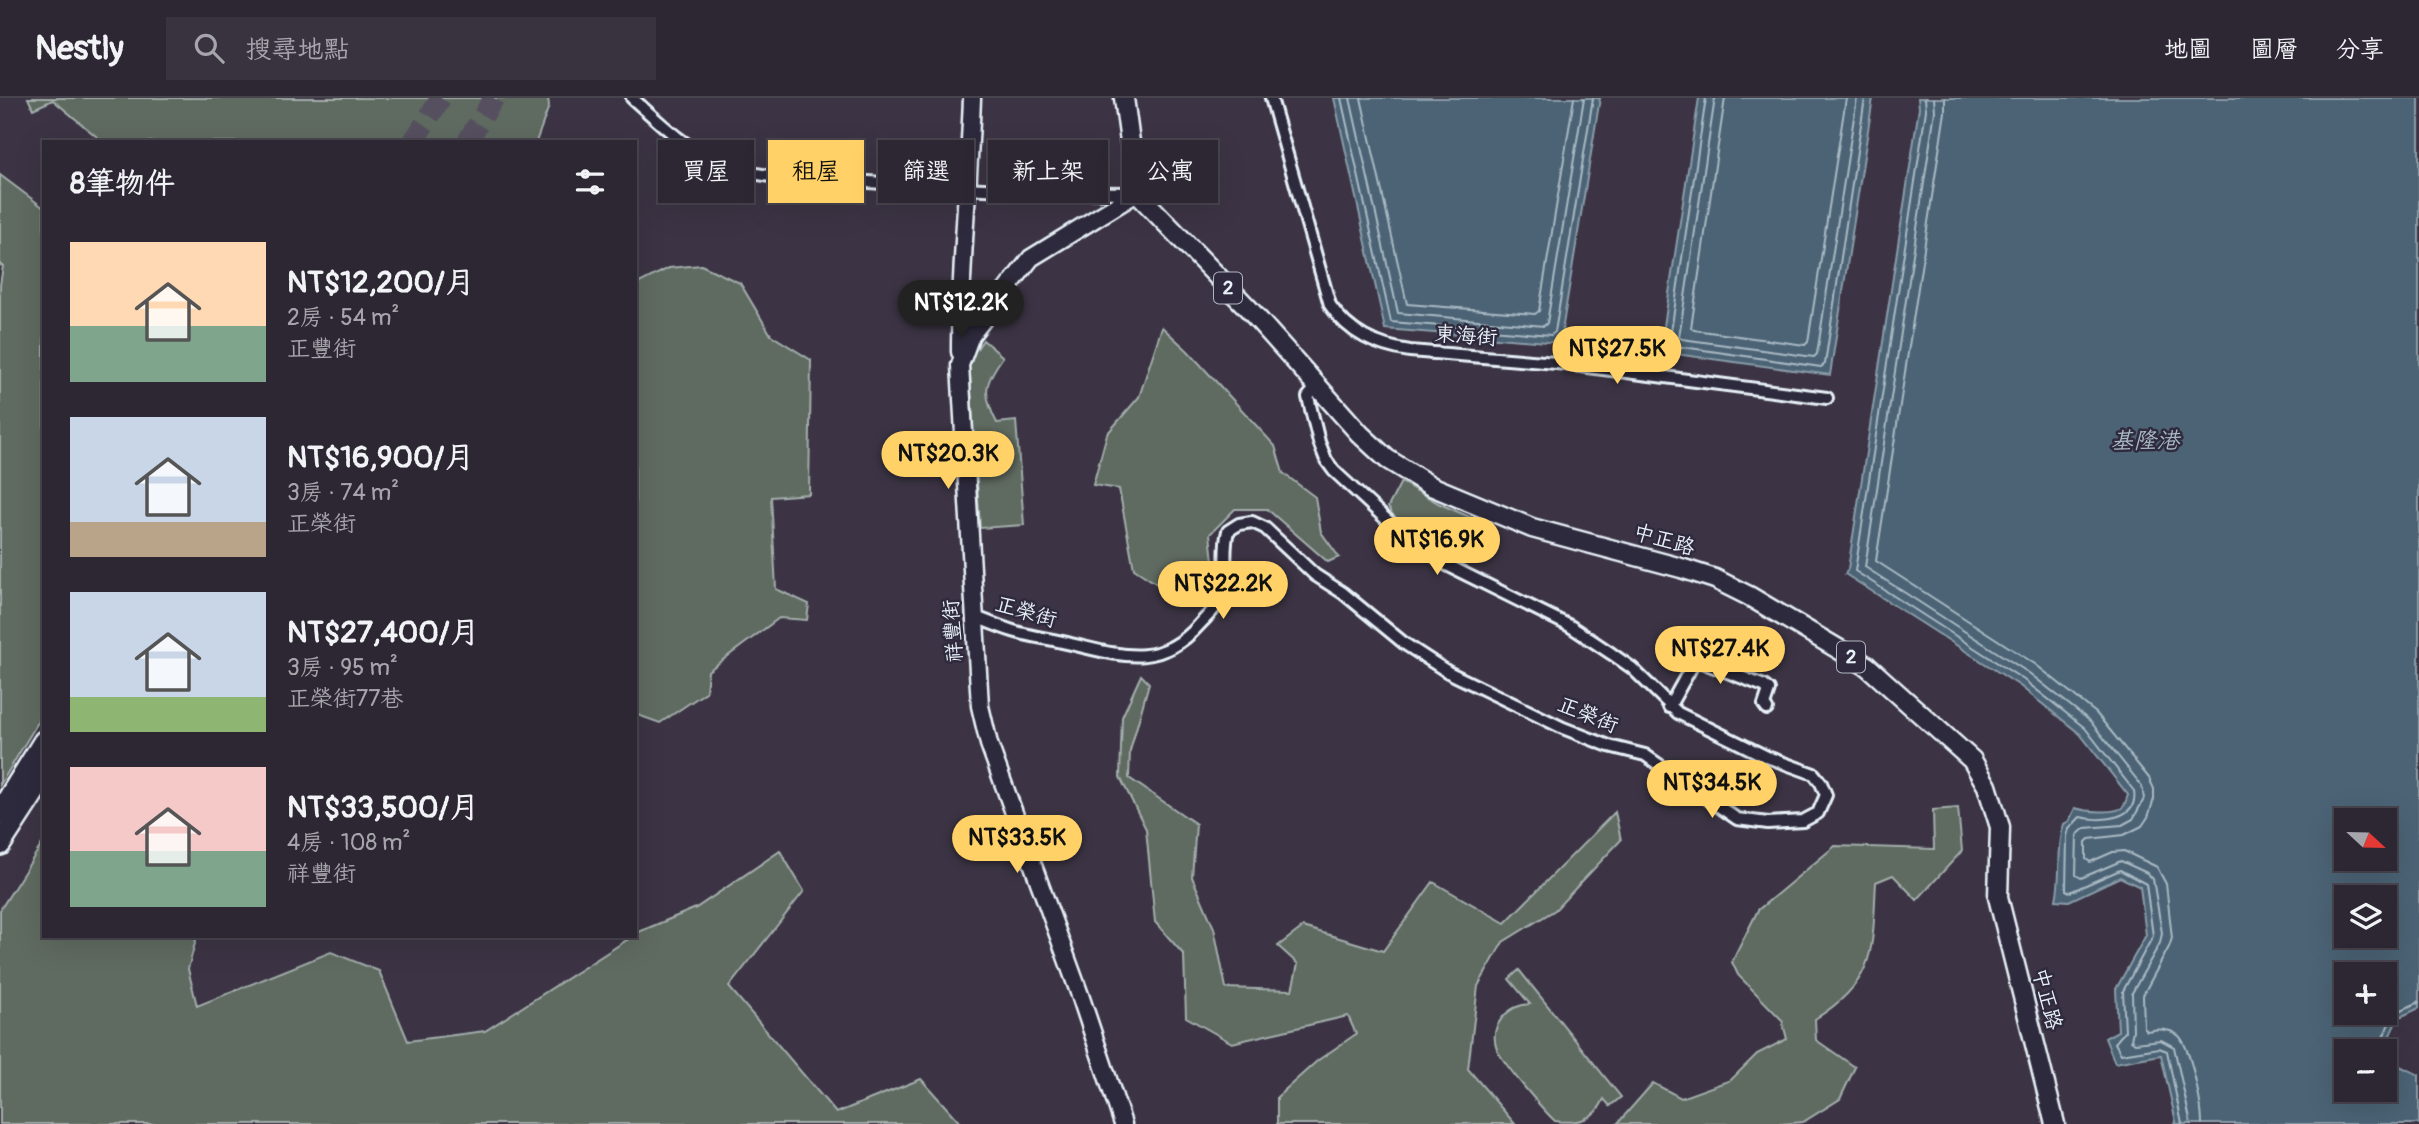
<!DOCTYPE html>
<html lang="zh-TW">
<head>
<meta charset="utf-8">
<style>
	:root { --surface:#2d2733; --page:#39333f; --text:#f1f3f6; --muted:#a7a5ac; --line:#48444e; --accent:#ffd166 }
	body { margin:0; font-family:Pangolin,"LXGW WenKai TC",sans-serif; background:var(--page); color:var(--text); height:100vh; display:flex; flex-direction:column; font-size:26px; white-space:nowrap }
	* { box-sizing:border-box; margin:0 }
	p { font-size:23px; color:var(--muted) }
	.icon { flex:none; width:38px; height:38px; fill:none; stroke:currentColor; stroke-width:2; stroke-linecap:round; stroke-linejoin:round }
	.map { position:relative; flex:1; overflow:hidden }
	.panel { position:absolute; left:42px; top:42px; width:595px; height:798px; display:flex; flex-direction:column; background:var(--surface); border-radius:0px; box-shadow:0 7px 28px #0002,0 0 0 2px var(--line) }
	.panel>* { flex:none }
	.top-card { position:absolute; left:658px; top:42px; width:665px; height:63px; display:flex; gap:14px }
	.needle { width:46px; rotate:112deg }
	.buttons { position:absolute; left:2334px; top:710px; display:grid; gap:14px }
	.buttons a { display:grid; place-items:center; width:63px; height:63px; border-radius:0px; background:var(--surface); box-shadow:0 7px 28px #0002,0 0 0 2px var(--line); font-size:35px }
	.price { position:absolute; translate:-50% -60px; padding:0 16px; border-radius:24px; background:var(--accent); color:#111; font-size:23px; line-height:46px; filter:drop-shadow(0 2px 4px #0008) }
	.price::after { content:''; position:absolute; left:50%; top:42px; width:21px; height:16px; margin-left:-10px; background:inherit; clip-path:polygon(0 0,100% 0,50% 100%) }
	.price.on { background:#222; color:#fff }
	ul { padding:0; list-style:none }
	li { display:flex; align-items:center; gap:21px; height:175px; padding:0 28px }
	li span { display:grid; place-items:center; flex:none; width:196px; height:140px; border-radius:0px; color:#555 }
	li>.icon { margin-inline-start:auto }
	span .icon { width:84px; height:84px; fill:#fffc; stroke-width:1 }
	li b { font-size:30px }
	h2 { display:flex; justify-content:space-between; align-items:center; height:84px; padding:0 28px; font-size:30px }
	.tag { padding:0 24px; border-radius:0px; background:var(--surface); box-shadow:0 7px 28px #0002,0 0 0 2px var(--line); font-size:24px; line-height:63px }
	.tag.on { background:var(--accent); color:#111 }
	header { display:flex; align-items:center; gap:42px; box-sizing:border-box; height:98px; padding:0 35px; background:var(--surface); border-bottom:2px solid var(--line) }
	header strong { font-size:33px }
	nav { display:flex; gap:38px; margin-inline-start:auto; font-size:24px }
	.search { width:490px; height:63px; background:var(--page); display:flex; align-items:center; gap:18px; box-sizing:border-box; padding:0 24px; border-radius:0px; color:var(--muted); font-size:26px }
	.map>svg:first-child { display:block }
	.green { fill:#5e6b60; stroke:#a3aeac; stroke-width:2 }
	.water { fill:#4b6475; stroke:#8a9ca9; stroke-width:2; fill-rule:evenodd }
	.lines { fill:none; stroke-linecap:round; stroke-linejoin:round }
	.shore { stroke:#a9b9c4; stroke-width:2 }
	.highway-tunnel { stroke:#56505f; stroke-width:21; stroke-dasharray:21 10; stroke-linecap:butt }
	.street-casing { stroke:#e8f1f8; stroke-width:16 }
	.secondary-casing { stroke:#e8f1f8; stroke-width:21 }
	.primary-casing { stroke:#e8f1f8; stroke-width:23 }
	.highway-casing { stroke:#e8f1f8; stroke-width:26 }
	.street { stroke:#2f2a3d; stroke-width:10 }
	.secondary { stroke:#2f2a3d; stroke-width:16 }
	.primary { stroke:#2f2a3d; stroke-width:18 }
	.highway { stroke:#2f2a3d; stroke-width:21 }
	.labels { text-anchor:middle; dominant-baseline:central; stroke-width:5; stroke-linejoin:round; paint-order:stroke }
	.shield { fill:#2f2a3d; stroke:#b0b5c0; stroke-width:2 }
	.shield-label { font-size:19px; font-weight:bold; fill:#e8f1f8 }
	.street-label { font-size:21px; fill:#e8f1f8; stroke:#2f2a3d }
	.water-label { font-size:23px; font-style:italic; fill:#a9b9c4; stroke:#2f2a3d }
</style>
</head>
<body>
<header>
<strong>Nestly</strong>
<div class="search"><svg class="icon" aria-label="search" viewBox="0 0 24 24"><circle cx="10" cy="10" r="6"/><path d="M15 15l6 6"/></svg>搜尋地點</div>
<nav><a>地圖</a><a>圖層</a><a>分享</a></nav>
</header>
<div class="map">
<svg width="2419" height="1026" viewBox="0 0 2419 1026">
	<rect width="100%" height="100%" fill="#3c3444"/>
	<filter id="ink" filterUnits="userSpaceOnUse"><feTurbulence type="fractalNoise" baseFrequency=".0143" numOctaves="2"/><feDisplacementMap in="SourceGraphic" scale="14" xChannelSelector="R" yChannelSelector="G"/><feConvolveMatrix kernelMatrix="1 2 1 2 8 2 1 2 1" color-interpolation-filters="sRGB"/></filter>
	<g filter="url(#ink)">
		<!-- green -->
		<path class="green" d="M28,0H548L549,8L536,44H103L53,2L33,11Z
			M0,77L44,110V614L0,687V187L3,168L0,167Z
			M701,167L740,185L771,237L811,262L809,396L771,399L776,491L809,506L807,522L779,520L708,573L706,594L660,625L635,616V187L669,170Z
			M1162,229L1188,253L1275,348L1283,375L1315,399L1321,434L1339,459L1328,464L1267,411H1235L1210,436L1215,481L1186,505L1134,471L1119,391L1093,387L1107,336L1139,299Z
			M983,242L1003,259C984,285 982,296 997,325L1016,323L1024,427L980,430L969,262Z
			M1401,384L1440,406L1479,423L1462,465L1449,463L1400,429L1388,409Z
			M1141,577L1149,585L1130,653L1129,680L1196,726L1192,779L1214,830L1226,890L1292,892L1298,866L1278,848L1303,829L1383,853L1433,784L1505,825L1615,714L1621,742L1555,812L1503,844L1478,888L1468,971L1515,1026H1277V999L1317,963L1356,936L1348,918L1232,945L1186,919L1184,857L1155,824L1146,731L1120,679L1122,619Z
			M1958,710L1962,753L1917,802L1893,777L1876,784C1872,850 1878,882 1815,921L1816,942L1855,969L1840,1001L1803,1024L1782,1026H1617L1653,985L1681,1000L1731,982L1757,956L1787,941L1782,922L1738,877L1732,864L1758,812L1835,748L1934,751L1933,712Z
			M44,743V838H197L188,871L197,908L331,854L379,873L408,943L485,933L641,833L696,810L780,753L804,793L729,889L836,1015L921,981L961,1026H0V812Z
			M1519,872L1621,999L1610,1008L1604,1001C1595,1022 1577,1026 1555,1023C1544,1013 1501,963 1497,951C1488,928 1508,907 1530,906L1509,881Z"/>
		<!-- water -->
		<path class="water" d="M1334,0H1600L1560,245L1385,231Z
			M1699,0H1873L1830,277L1660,254Z
			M1918,0H2419V910L2398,920L2382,954H2347V992H2385V961L2419,977V1026H2173L2176,1024L2161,957L2115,965L2105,940L2118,933L2116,891L2146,837L2140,789L2120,779L2069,803L2056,802C2062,776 2056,751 2064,726L2069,723L2075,710C2085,713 2117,717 2124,708C2124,708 2128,697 2128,697L2080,636L2020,588L1845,476L1848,471L1919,10ZM2347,723H2385V761H2347ZM2347,800H2385V838H2347ZM2347,877H2385V915H2347Z"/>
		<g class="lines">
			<!-- shore -->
			<path class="shore" d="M1341,0L1391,224L1551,237L1555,234L1593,0
				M1350,0L1398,215L1544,228L1547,225L1584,0
				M1361,0L1407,206L1535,216L1539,213L1574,0
				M1706,0L1669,247L1821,269L1825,266L1865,0
				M1715,0L1679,239L1682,241L1814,259L1817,256L1857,0
				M1725,0L1691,230L1694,232L1805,247L1808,244L1846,0
				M1925,0L1926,12L1855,473L2024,582L2085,630L2134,693C2139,722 2100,724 2080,719L2069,731L2067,738L2066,792L2070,794L2120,772L2146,786L2153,838L2123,893L2125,933L2115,945L2121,956L2159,950L2167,953L2182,1026
				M1934,0L1935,13L1865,469L2029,575L2090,623L2142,688L2144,701L2133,721L2122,727L2085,730L2077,737L2076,777L2081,780L2121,763L2147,775L2153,781L2162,835L2160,845L2132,895L2133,932L2131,942L2135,945L2161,942L2174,949L2191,1026
				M1945,0V14L1876,463L2035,566L2096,615L2149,680L2154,691V701L2148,719L2142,728L2124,737L2089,741L2086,744V761L2090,764L2113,754L2124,753L2157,769L2166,786L2172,840L2169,849L2143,897L2144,930L2147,933C2159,931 2170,930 2179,938C2191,950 2202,1009 2202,1026
				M2377,954L2393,916L2419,904"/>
			<!-- highway-tunnel -->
			<path class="highway-tunnel" d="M413,44L441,0
				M467,44L494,0"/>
			<defs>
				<path id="street" d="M632,0C658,23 685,50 717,64C759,83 808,80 854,83C948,90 1042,95 1137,95
					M1271,0L1330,207C1349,236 1377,248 1410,253L1557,265L1827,300
					M973,518C986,523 1000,529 1013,533C1032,539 1052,541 1071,546C1122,558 1160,571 1199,527C1205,520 1213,514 1217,506C1232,479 1221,459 1228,433L1239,426L1252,424L1265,430L1315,477L1343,495L1405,546L1448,574L1563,630L1609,648L1645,657L1737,721L1768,725L1803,723L1818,715L1826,697L1821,685L1814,676L1767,659L1678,615L1632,570L1612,556L1570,528L1447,467L1387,422L1334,373L1326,362L1319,344L1308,299L1317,288
					M1669,609L1693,566L1699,563L1764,588L1769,592L1764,607L1767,611"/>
				<path id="secondary" d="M960,254C960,169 969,85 972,0
					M1123,1026L1080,897L989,646L980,608L960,267L971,237L1031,160L1137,95"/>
				<path id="primary" d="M1124,0L1137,95L1248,210L1360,336L1387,361L1431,388L1532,430L1681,470L1715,481L1749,498L1867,568L1972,662L1987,688L2000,729L1998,799L2055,1026"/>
				<path id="highway" d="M0,715L44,644
					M0,746L44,678"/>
			</defs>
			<!-- street casing -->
			<use href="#street" class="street-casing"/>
			<!-- secondary casing -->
			<use href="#secondary" class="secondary-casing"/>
			<!-- primary casing -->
			<use href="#primary" class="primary-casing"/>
			<!-- highway casing -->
			<use href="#highway" class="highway-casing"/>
			<!-- street -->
			<use href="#street" class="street"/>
			<!-- secondary -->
			<use href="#secondary" class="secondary"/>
			<!-- primary -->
			<use href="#primary" class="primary"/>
			<!-- highway -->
			<use href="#highway" class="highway"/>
		</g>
	</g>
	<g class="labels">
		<!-- shield labels -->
		<g class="shield">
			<rect x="1214" y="174.5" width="28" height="31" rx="5"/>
			<rect x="1837" y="543.5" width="28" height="31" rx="5"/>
		</g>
		<g class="shield-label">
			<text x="1228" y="190">2</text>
			<text x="1851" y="559">2</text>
		</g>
		<!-- street labels -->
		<g class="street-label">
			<text transform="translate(1466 238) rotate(4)">東海街</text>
			<text transform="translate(1664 442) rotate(16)">中正路</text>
			<text transform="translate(1026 514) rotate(16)">正榮街</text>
			<text transform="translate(953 533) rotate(-94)">祥豐街</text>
			<text transform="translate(1588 617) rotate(22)">正榮街</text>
			<text transform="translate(2047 901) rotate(76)">中正路</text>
		</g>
		<!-- water labels -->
		<g class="water-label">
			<text x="2145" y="342">基隆港</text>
		</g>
	</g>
</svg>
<div class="buttons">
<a><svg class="needle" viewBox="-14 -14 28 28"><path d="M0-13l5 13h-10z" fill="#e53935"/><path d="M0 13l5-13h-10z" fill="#a7a5ac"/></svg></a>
<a><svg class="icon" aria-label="layers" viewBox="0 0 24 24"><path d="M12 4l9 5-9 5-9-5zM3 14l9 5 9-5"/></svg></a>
<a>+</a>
<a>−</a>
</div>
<b class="price on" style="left:961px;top:242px">NT$12.2K</b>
<b class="price" style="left:1617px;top:288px">NT$27.5K</b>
<b class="price" style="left:948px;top:393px">NT$20.3K</b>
<b class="price" style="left:1437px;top:479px">NT$16.9K</b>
<b class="price" style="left:1223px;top:523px">NT$22.2K</b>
<b class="price" style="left:1720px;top:588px">NT$27.4K</b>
<b class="price" style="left:1712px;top:722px">NT$34.5K</b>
<b class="price" style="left:1017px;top:777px">NT$33.5K</b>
<div class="top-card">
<a class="tag">買屋</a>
<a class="tag on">租屋</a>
<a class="tag">篩選</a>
<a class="tag">新上架</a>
<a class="tag">公寓</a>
</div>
<section class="panel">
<h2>8筆物件<svg class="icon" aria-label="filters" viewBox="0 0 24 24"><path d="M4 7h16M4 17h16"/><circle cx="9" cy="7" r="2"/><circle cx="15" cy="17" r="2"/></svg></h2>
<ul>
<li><span style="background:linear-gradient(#ffd9b3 60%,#7fa58c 0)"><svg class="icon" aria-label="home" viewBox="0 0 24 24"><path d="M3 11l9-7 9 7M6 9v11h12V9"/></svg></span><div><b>NT$12,200/月</b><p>2房 · 54 m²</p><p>正豐街</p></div></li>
<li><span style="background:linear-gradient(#c9d6e8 75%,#b9a48a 0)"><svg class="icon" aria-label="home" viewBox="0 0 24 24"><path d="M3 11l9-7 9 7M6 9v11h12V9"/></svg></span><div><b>NT$16,900/月</b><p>3房 · 74 m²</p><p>正榮街</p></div></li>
<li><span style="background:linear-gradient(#c9d6e8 75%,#8fb573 0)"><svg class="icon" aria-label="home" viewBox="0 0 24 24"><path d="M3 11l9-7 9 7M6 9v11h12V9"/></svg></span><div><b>NT$27,400/月</b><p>3房 · 95 m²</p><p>正榮街77巷</p></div></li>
<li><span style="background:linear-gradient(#f6c9c9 60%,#7fa58c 0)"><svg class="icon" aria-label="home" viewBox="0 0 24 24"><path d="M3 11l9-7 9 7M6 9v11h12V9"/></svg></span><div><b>NT$33,500/月</b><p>4房 · 108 m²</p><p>祥豐街</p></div></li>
</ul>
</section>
</div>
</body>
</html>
